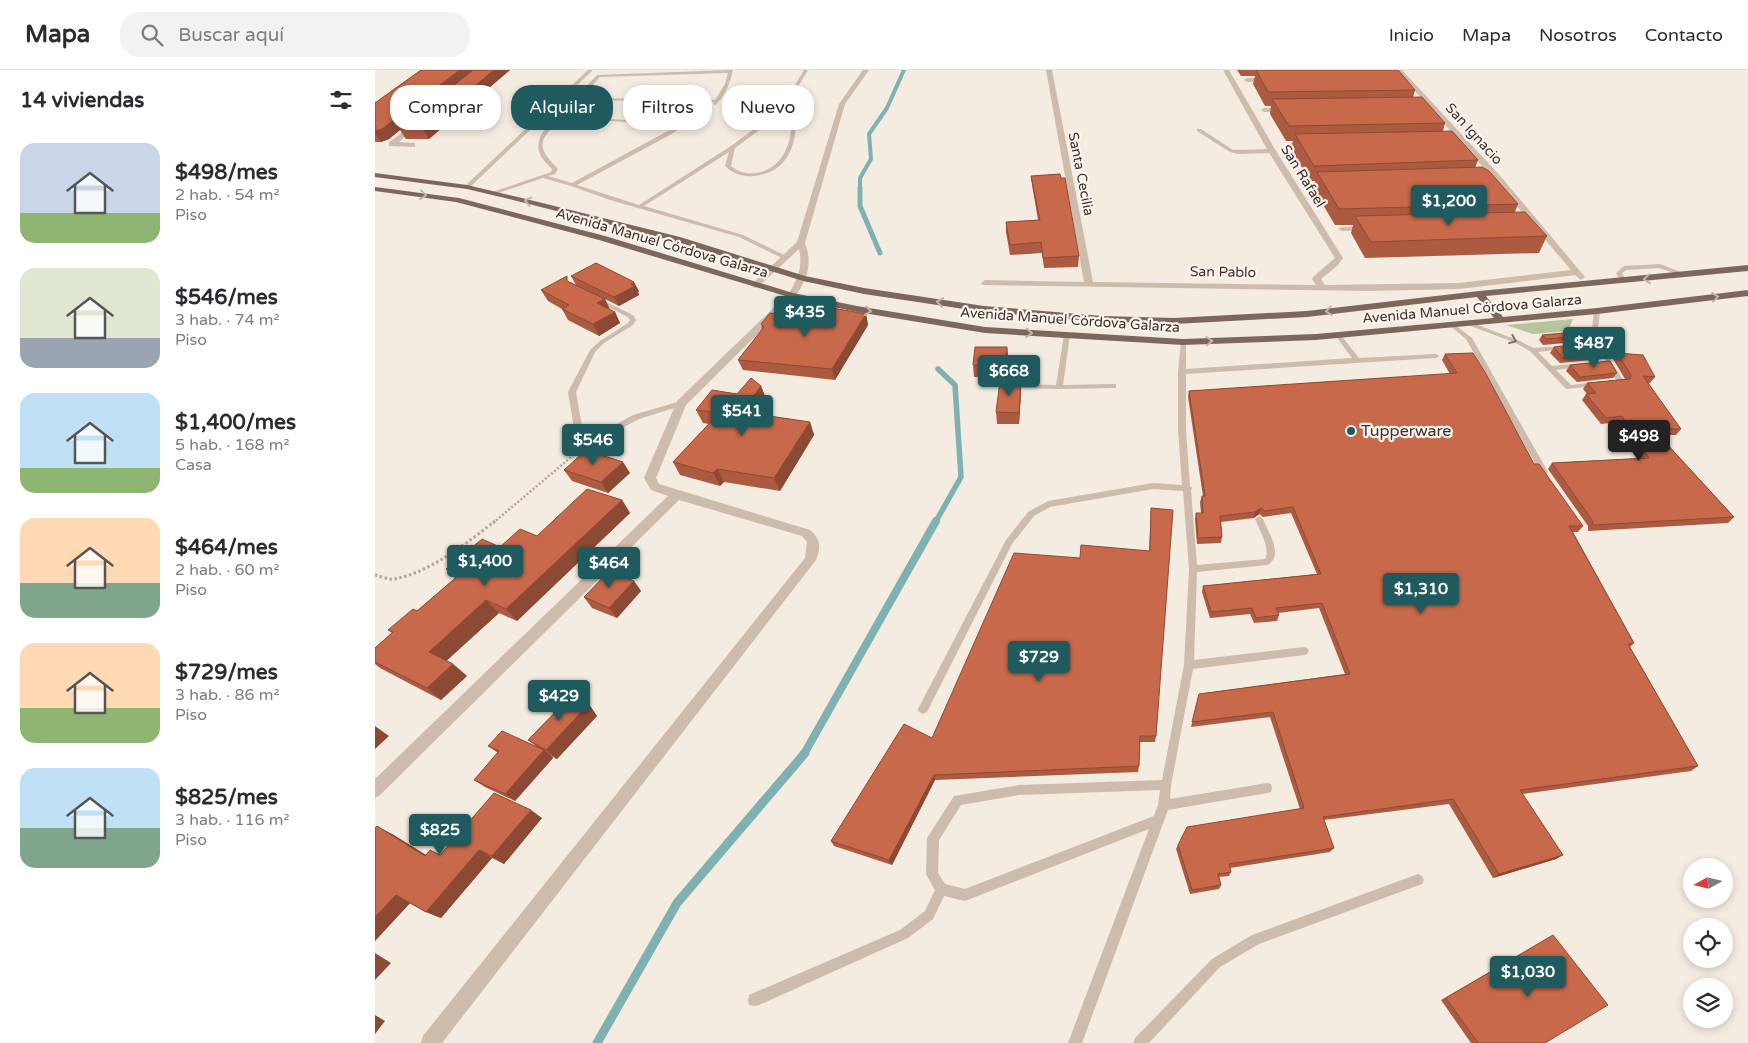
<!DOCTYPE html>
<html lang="es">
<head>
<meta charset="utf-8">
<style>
	:root { --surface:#fff; --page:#f2f2f3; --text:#2b2b33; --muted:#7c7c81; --line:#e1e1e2; --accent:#1f5a5e }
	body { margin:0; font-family:"Varela Round",sans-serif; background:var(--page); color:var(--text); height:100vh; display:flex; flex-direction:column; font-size:19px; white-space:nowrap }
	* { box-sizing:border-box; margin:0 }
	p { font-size:16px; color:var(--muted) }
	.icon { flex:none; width:28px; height:28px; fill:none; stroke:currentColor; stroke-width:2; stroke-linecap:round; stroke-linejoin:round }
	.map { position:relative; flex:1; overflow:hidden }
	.drawer { display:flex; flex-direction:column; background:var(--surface); width:375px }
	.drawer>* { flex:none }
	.guide { position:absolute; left:15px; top:15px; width:475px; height:45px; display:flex; gap:10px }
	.needle { width:32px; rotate:262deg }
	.fabs { position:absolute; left:1308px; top:788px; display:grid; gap:10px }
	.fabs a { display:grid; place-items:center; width:50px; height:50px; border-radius:50%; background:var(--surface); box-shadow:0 2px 8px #0003; font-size:25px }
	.price { position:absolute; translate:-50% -42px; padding:0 11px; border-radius:5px; background:var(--accent); color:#fff; font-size:16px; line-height:32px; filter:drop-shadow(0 1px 2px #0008) }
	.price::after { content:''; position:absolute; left:50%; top:30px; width:15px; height:11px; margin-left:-8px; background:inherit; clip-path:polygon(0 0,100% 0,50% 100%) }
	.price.active { background:#222; color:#fff }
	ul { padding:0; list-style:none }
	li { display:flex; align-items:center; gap:15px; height:125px; padding:0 20px }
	li span { display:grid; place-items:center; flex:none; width:140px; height:100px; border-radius:15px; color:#555 }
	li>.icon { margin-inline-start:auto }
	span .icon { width:60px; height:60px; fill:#fffc; stroke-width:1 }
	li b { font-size:21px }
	h2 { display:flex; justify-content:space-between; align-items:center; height:60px; padding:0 20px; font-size:21px }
	.tag { padding:0 18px; border-radius:20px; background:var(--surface); box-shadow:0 2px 8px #0003; font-size:18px; line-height:45px }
	.tag.active { background:var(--accent); color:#fff }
	header { display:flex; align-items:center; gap:30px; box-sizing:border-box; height:70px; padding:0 25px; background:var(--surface); border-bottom:1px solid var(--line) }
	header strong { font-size:24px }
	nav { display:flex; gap:28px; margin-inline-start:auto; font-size:18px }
	.search { width:350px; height:45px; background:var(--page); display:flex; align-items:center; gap:12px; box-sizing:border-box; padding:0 18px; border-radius:20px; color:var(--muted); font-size:19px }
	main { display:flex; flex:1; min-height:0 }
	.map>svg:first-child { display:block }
	.green { fill:#b8c4a0 }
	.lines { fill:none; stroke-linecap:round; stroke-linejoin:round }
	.stream-far4 { stroke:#7fb0b2; stroke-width:4 }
	.stream-far3 { stroke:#7fb0b2; stroke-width:5 }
	.stream-far2 { stroke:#7fb0b2; stroke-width:5.5 }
	.stream-far1 { stroke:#7fb0b2; stroke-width:8 }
	.stream { stroke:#7fb0b2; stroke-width:9 }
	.path-far1 { stroke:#b9a596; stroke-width:2.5; stroke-dasharray:2 2; stroke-linecap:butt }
	.path { stroke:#b9a596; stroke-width:3; stroke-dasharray:2.5 2.5; stroke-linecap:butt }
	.service { fill:#cdbbac; fill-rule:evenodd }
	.minor { fill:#cdbbac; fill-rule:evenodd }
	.primary { fill:#7d675c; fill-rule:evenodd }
	.wall { fill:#ac5a40 }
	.shaded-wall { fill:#8c4a34 }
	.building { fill:#c8694b; stroke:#8c4a34 }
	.oneway { stroke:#c2b5ac }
	.oneway2 { stroke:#7d6f65 }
	.poi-dot { fill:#1f5a5e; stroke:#fbf5ee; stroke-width:2 }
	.labels { text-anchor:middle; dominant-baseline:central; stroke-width:4.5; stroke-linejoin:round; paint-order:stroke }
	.far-street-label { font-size:14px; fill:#3b302b; stroke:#fbf5ee }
	.poi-label { font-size:16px; fill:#3b302b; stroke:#fbf5ee; text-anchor:start }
</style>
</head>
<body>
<header>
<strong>Mapa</strong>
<div class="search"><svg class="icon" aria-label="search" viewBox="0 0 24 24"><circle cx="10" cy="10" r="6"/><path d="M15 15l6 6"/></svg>Buscar aquí</div>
<nav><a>Inicio</a><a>Mapa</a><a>Nosotros</a><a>Contacto</a></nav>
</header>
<main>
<section class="drawer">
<h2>14 viviendas<svg class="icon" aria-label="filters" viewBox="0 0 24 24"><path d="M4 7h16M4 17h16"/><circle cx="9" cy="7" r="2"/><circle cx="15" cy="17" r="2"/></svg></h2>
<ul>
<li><span style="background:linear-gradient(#c9d6e8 70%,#8fb573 0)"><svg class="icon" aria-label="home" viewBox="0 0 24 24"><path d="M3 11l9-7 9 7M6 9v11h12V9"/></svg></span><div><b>$498/mes</b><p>2 hab. · 54 m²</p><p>Piso</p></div></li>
<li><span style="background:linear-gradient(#dfe7d0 70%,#9aa5b1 0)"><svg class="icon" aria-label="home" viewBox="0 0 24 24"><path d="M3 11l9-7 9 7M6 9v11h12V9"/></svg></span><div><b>$546/mes</b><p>3 hab. · 74 m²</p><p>Piso</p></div></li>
<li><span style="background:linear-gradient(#bfe0f5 75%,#8fb573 0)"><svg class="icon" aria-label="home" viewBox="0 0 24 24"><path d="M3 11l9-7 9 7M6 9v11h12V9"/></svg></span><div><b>$1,400/mes</b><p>5 hab. · 168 m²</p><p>Casa</p></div></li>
<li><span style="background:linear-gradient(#ffd9b3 65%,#7fa58c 0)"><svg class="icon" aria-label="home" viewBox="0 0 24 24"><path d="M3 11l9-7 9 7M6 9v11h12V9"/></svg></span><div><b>$464/mes</b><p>2 hab. · 60 m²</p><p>Piso</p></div></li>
<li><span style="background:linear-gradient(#ffd9b3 65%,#8fb573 0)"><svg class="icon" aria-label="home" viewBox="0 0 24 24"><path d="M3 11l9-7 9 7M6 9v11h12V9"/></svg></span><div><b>$729/mes</b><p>3 hab. · 86 m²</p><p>Piso</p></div></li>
<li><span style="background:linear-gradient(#bfe0f5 60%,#7fa58c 0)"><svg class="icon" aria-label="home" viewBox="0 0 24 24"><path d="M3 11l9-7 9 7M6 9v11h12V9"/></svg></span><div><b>$825/mes</b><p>3 hab. · 116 m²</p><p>Piso</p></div></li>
</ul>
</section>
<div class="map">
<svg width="1373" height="973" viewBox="0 0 1373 973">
	<rect width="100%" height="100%" fill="#f4ebe1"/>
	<!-- green -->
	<path class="green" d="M1198,249L1193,261L1158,264L1131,255Z"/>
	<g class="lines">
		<!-- stream-far4 -->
		<path class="stream-far4" d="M485,119V108L496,89L494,64L512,38L529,0"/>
		<!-- stream-far3 -->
		<path class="stream-far3" d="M485,118V136L505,183"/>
		<!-- stream-far2 -->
		<path class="stream-far2" d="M560,453L586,407L580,315L563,299"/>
		<!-- stream-far1 -->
		<path class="stream-far1" d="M429,684L561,451"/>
		<!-- stream -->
		<path class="stream" d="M222,973L302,833L430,683"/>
		<!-- path-far1 -->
		<path class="path-far1" d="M118,453L201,383"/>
		<!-- path -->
		<path class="path" d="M0,505C6,506 13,510 19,509C54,503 92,473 120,451"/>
		<!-- service -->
		<path class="service" d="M213,0H218L94,118H90V116Z
			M354,0H358C355,13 349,28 340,35L338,34L339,32L203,30L188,46L267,51L283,45L317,48L331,39L335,40L293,66L202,115L264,135L356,76L398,45L413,26L429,0H433L417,27C426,61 420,102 379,106C368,107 358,104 350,96L354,82L269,136L368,165L413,187V189H409L364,167L235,130L196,116L168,108L120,124L115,123L176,102L177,99C165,87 159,80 167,63L222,5ZM353,3L350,14L340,30L206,28L225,7ZM414,31C421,60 414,98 381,103C371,104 363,102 356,96L360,78L402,47ZM284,47L313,50L197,113L173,106L180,104L183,99C160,75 164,71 186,48L268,53Z
			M822,59H826L858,80L897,79L900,81L897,83L863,84L855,82L822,61Z
			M1285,194L1314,205L1311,207L1284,198L1251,200L1247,203L1251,211L1248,213L1246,212L1241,203L1249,196Z
			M223,228L258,245L261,250L258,255L229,273L220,282L201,322L209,368L213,370L258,345L306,331L310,333L309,335L264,349L213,376L202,372L201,370L193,322L215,280L225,271L253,253L255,250L253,247L221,231L220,230Z
			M1222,239L1225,241L1223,259L1224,273L1235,287L1237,293L1250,312L1249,314H1234V310H1241L1231,293L1229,287L1218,273L1217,259L1219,241Z
			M1092,251L1145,271L1158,278L1191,276L1192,277L1189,279L1163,282L1177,296L1208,293V297H1206L1181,300L1196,315L1221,312L1225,314L1221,316L1191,319L1155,281L1141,273L1090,254L1089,253Z
			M1076,252L1097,268L1173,402L1172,404H1166L1091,269L1074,255V253Z
			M692,263L695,265L688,315L738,314H741V318L684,319L640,318V314H643L681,315L689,265Z
			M963,263L965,264L984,288L1061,284L1064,286L1061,288L811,304V360L815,416L817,418L816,420L822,495L890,489C896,478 884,460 880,449L884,446L888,449C893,462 910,487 892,495L822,502L819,590L929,577L932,578L934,581L932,584L929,585L818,599L796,715L795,729L892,713L896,714L897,718L896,722L892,723L793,740L707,973H693L774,759L590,831L569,826L558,849L533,868L384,935L379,936L374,935L373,930L374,925L525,860L550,841L560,820L551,804L552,768L579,726L644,715L787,710L809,595L814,499L808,421L778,419L675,437L659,446L637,474L552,642L548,644L544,642L543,639L631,470L653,442L673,431L778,413L807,415L803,360V302L806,271H810L811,272V299L977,288L960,265ZM785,720L783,735L779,746L590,819L570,814L563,803L564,770L586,735L644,725Z
			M1043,804L1047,806L1049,810L1047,814L884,874L845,897L774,973H758L760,968L837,889L877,865Z"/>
		<!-- minor -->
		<path class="minor" d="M488,0H494L470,34L430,173C438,194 432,209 420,227L311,335L281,408L284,414L435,460C446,469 446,478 441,490L67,973H46L48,966L430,488L432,472L427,466L304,430L5,725L0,728V709L293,426L276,420L269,408L302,331L414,223C423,209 428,196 424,179L383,217L380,218L376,215L422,172L464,34Z
			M671,0H677L718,212L941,215L937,209L938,207L960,188L893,81L848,0H854L901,81L968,188L962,196L946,209L950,215L1084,213L1196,200L1122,113L1021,0H1027L1128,109L1210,207L1206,210L1200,205L1084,219L993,221L607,215L606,213L610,210L709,212Z
			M895,7L898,9L897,10L872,12L869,10L872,8Z
			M912,38L915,40L914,41L889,42L886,40L889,38Z
			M41,53L44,55L43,56L24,72L40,73V77L14,76V72Z
			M934,72H937V76L912,77L908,75L912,73Z
			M992,156H995V160L967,161L963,159L967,157Z"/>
		<!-- primary -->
		<path class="primary" d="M0,103L92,115L147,128L305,167L430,206L489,218L609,236L728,246L799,248L932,241L1104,221L1373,195V201L1111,226L1128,247L1222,238L1373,220V226L1222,244L941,270L808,275L610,263L482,242L417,228L224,170L81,132L0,121V117L84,128L230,166L418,223L482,236L610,257L808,269L941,264L1119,248L1102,227L932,247L799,254L728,252L609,242L489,224L428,211L299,171L146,132L92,119L0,107Z"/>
	</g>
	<!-- wall -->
	<path class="wall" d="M46,0H135L54,69H31L25,60L14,69L6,72H0V33Z
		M862,0H1023L1040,20L1038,28L1070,53L1068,61L1103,90L1100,98L1143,134L1140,142L1172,166L1164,183L990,188L976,163L978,155H960L938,118L940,111H935L916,79L918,71H911L895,44L896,36H890L878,14L880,6H866Z
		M656,106L704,186L703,197L669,198L667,183L635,185L631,162V152L663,150L657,115Z
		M196,206L264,221L263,222L264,225L244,236L230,229L235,240L240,242L245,253L224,266L193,250L187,239L173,231L166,220L195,212L201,215Z
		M491,244L493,255L460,310L368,300L363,290L387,259L386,254L430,248Z
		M1167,265L1204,266L1201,272L1168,275L1164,270Z
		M632,277L633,288L632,308L599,307L598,295Z
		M1179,277L1218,281L1230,284L1227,289L1185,293L1175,283Z
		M1242,283L1280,307L1275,313H1273L1306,359L1301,365H1284L1359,447L1353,453L1213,461V456L1173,399L1177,393L1266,388L1243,352L1226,354L1207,330L1211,324H1212L1208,319L1212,313L1250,309L1238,289Z
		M1070,284L1208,456L1203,462H1198L1259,573L1255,577L1323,696L1316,701L1147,724L1188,785L1181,789L1118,808L1074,734L949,750L959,778L955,782L855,798L856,802L854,806L844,807L846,815L844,819L815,824L801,779L803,775L925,739L895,647L816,657L824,624L970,604L944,538L903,543L904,545L902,551L879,553L875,544L835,548L827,522L828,516L942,504L916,443L888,447L884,444L879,448L846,452L847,467L846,473L822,474L820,449L821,443H826L825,432L827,426H828L813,327L814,321L1075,304L1067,290Z
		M1195,295L1242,303L1238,308L1202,312L1191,301Z
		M646,311V322L644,354H622L621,342Z
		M386,316L391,329L380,344L435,352L439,365L405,421L349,412L345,416L305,405L298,392L334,354L328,353L321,340L362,324Z
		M189,400L255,403L233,423L197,411Z
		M247,430L255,443L142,551L124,543L71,591L78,594L92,606L66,630L5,598L0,594V578L17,563L13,560L42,541L80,508L71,499L125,477L162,466Z
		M776,438L781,666L780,672H765L764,696L763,702L560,710L517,795L459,776L456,771L557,668L705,488L774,481Z
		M259,511L266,521L242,548L217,538L209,527Z
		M202,620L211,630L222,646L182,689L176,686L178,688L140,731L110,717L99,710L123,683L113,676H161L153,670Z
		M167,748L129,794L117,788L66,848L51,842L35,833L0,871V758L17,764L51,785H65Z
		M1172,869L1170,973H1096L1066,930Z"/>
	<!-- shaded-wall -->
	<path class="shaded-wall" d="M85,0H102L24,59L25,60L14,69L6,72L0,63V61Z
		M119,0H135L54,69L48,59Z
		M259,212L264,221L263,222L264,225L244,236L239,227L256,214Z
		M230,229L235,240L222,233Z
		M240,242L245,253L224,266L218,254Z
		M491,244L493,255L460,310L457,299Z
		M632,277L633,288L632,308L631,296Z
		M646,311V322L644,354V343Z
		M386,316L391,329L372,356L367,342Z
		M435,352L439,365L405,421L399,408Z
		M248,392L255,403L233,423L226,412Z
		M342,399L349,412L345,416L338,403Z
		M247,430L255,443L142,551L131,539Z
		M886,438L884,444L879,448L880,442Z
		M259,511L266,521L242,548L234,538Z
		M111,530L124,543L68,594L54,582Z
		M78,594L92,606L66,630L52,618Z
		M202,620L211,630L222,646L182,689L171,680Z
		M0,656L14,666L0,679Z
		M169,680L178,688L140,731L130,724Z
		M559,705L560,710L517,795L514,790Z
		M156,740L167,748L129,794L117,786Z
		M2,756L17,764L64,793L50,786Z
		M104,780L117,788L66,848L51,842Z
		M1188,785L1181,789L1118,808L1124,804Z
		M21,825L36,832L0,871V847Z
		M0,883L16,893L0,910Z
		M0,945L10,951L0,964Z"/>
	<!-- building -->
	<path class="building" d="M46,0H85L7,59L0,61V33Z
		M98,0H119L48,59H24Z
		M881,0H1023L1040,20L893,22Z
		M1047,27L1070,53L914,56L897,29Z
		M1077,61L1103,90L939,96L920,64Z
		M1107,97L1114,101L1143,134L964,139L942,102Z
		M685,104L686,108H690L704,186L668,188L666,172L635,175L631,152L665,150L656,106Z
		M1146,142H1150L1172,166L996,172L980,146Z
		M221,193L259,212L256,214L260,216L239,227L196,206Z
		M192,206V211L230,229L222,233L240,242L218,254L187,239L194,235L166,220Z
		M441,235L491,244L457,299L363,290L389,257L386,254L395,243L430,248Z
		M1200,262L1204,266L1172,269L1167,265Z
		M1211,273L1218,281L1229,282L1230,284L1188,288L1179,277Z
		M600,277H632L631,296L598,295Z
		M1098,283L1111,304L1159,394H1164L1208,456H1194L1259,573L1253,574L1323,696L1145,720L1188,785L1124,804L1078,729L948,747L959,778L854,794L856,802L843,804L846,815L817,820L803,775L812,757L929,738L898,642L817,652L824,624L975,604L947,533L901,538L904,545L881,548L877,538L836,542L828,516L946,504L918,437L890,441L886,438L880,442L845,446L847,467L823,468L821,443H828L827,426H830L814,321L1082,303L1070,284Z
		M1242,283L1268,285L1280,307L1268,306L1306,359H1278L1359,447L1218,455L1217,450L1177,393L1274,388L1247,346L1231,348L1211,324L1221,323L1212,313L1255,309L1256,305Z
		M1235,291L1242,303L1205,307L1195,295Z
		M376,308L386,316L367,342L435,352L399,408L342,399L338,403L298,392L344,343L321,340L337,320L362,324Z
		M625,311H646L644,343L621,342Z
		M211,380L248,392L226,412L189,400Z
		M212,419L247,430L131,539L111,530L54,582L78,594L52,618L0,592V578L18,562L13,560L38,539L42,541L84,505L71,499L107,469L125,477L145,459L162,466Z
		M776,438L798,440L781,666H765L764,696L559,705L514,790L456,771L529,654L557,668L639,483L705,488L706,475L775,481Z
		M234,501L259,511L234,538L209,527Z
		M202,620L212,636L171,680L153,670Z
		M127,661L169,680L130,724L99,710L124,681L113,676Z
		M119,723L156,740L117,786L104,780L51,842L21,825L0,847V758L2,756L50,786L55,780L65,785Z
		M1178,865L1233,935L1170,973H1103L1071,928Z"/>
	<!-- one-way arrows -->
	<defs><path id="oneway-chevron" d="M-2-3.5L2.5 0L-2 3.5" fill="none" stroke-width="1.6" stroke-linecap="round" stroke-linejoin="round" transform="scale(1.25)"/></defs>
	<g class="oneway">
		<use href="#oneway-chevron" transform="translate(48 125) rotate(7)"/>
		<use href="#oneway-chevron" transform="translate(153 131) rotate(-167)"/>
		<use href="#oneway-chevron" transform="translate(1272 209) rotate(174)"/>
		<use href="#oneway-chevron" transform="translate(1340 227) rotate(-7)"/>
		<use href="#oneway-chevron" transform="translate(565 232) rotate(-172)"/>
		<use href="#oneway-chevron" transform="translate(493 241) rotate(9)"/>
		<use href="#oneway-chevron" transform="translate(954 241) rotate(173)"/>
		<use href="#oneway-chevron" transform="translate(654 263) rotate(4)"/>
		<use href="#oneway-chevron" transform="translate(834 271) rotate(-2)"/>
	</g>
	<use class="oneway2" href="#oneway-chevron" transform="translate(1138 270) rotate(22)"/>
	<!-- markers -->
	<circle class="poi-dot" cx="976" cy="361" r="5"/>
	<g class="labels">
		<!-- far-street labels -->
		<g class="far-street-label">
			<text transform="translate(1099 64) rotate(48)">San Ignacio</text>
			<text transform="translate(706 104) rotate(79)">Santa Cecilia</text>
			<text transform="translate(928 106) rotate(58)">San Rafael</text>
			<text transform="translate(287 173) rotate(16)">Avenida Manuel Córdova Galarza</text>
			<text transform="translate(848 202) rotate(1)">San Pablo</text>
			<text transform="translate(1097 239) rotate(-5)">Avenida Manuel Córdova Galarza</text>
			<text transform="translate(695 250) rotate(4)">Avenida Manuel Córdova Galarza</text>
		</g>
		<!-- poi labels -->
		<g class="poi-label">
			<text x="986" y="361">Tupperware</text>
		</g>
	</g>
</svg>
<div class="fabs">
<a><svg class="needle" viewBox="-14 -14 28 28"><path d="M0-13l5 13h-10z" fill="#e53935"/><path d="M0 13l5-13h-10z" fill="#7c7c81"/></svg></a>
<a><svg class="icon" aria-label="locate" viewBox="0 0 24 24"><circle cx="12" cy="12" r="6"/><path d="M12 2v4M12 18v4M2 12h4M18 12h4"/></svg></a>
<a><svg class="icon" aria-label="layers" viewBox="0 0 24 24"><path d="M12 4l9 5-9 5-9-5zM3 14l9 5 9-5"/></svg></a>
</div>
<b class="price" style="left:1074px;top:157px">$1,200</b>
<b class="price" style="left:430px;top:268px">$435</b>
<b class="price" style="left:1219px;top:299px">$487</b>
<b class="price" style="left:634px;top:327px">$668</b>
<b class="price" style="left:367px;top:367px">$541</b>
<b class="price active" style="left:1264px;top:392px">$498</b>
<b class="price" style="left:218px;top:396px">$546</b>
<b class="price" style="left:110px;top:517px">$1,400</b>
<b class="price" style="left:234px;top:519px">$464</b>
<b class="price" style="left:1046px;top:545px">$1,310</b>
<b class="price" style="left:664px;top:613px">$729</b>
<b class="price" style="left:184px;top:652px">$429</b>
<b class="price" style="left:65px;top:786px">$825</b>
<b class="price" style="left:1153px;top:928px">$1,030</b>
<div class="guide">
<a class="tag">Comprar</a>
<a class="tag active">Alquilar</a>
<a class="tag">Filtros</a>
<a class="tag">Nuevo</a>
</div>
</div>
</main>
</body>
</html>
